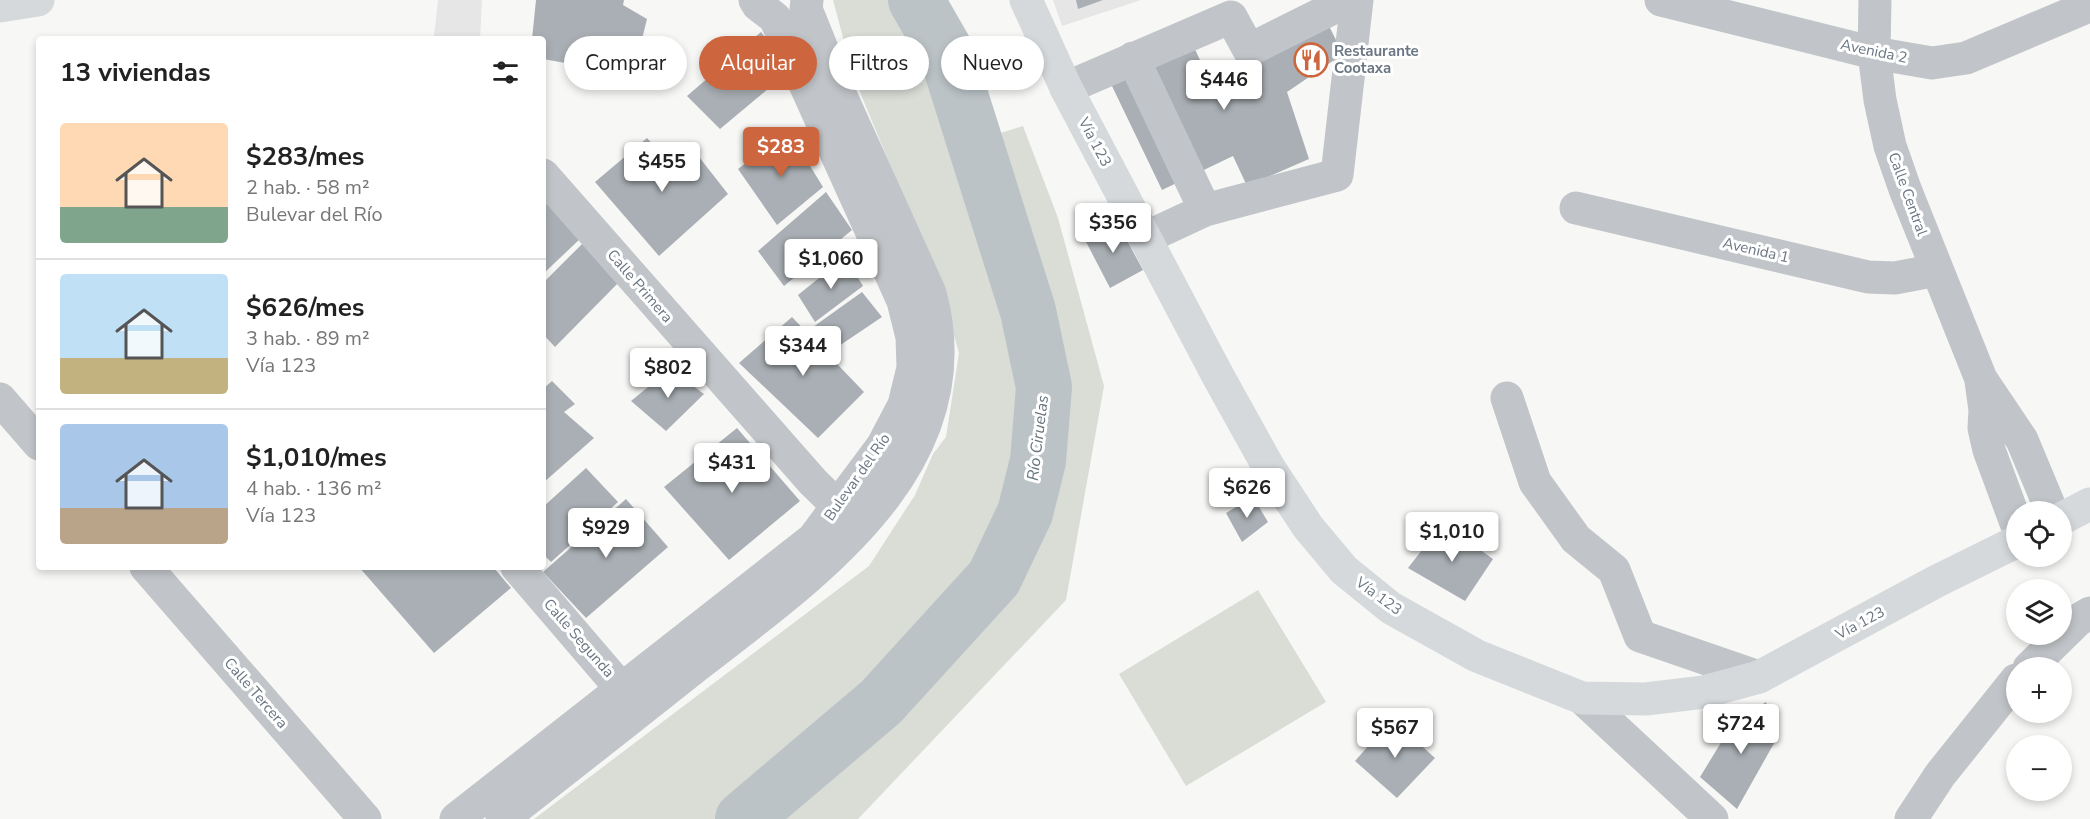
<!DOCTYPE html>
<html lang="es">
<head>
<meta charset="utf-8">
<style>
	:root { --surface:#fff; --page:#f2f2f2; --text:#222; --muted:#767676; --line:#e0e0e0; --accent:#cd663e }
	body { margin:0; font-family:"Nunito Sans",sans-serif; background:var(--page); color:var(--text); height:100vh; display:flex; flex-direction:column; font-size:22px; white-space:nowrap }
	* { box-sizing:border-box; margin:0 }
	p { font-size:20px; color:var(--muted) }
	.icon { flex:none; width:33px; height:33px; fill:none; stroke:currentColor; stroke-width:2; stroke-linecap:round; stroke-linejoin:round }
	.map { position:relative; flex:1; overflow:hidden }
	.drawer { position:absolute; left:36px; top:36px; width:510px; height:534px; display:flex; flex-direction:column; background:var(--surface); border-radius:6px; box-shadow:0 3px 9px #0003 }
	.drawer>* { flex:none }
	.guide { position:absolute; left:564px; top:36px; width:570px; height:54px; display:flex; gap:12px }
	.controls { position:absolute; left:2006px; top:501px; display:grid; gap:12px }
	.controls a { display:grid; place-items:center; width:66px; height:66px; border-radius:50%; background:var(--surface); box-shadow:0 3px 9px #0003; font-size:30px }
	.price { position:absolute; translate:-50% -51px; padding:0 14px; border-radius:6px; background:#fff; color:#222; font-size:20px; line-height:39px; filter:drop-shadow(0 2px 3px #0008) }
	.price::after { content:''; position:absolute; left:50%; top:36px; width:18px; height:14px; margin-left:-9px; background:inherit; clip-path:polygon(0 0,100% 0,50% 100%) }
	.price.active { background:var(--accent); color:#fff }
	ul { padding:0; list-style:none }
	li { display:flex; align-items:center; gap:18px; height:150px; padding:0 24px }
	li+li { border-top:2px solid var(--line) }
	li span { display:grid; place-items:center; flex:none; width:168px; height:120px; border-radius:6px; color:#555 }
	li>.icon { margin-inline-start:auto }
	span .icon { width:72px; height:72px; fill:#fffc; stroke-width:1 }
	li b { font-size:26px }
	h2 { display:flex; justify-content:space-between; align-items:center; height:72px; padding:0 24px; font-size:26px }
	.tag { padding:0 21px; border-radius:27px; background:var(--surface); box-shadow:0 3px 9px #0003; font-size:21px; line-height:54px }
	.tag.active { background:var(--accent); color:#fff }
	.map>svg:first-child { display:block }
	.built { fill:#e5e6e5 }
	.green { fill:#d9ddd6 }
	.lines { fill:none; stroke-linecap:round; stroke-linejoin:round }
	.river { stroke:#bbc3c7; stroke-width:56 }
	.building { fill:#a9afb4 }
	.minor { stroke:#c1c4c8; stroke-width:33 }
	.major { stroke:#d5d9dc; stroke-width:33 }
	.labels { text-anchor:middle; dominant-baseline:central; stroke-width:6; stroke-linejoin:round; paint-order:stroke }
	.poi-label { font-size:15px; font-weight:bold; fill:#6a7682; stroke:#fff; text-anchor:start }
	.street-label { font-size:15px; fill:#6a7682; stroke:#fff }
	.water-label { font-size:16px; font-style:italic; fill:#66767e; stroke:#fff }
</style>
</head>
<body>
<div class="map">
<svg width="2090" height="819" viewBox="0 0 2090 819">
	<rect width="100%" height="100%" fill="#f7f7f5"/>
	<!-- built -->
	<path class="built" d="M438,0H482L480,39L434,36Z
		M1053,0H1141L1062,26Z"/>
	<!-- green -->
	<path class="green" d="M833,0H907L941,62L966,144L1023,126L1058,218L1104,386L1066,600L858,819H534L869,566L915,495L933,454L946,437L959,353L941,289L853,75Z
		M1258,590L1326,702L1186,786L1119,674Z"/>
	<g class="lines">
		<!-- river -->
		<path class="river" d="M743,819L881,702L994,578L1025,513L1038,461L1044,387L1028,311L947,54L916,0"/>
	</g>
	<!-- building -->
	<path class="building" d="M536,0H624L623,5L647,19L633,75L543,59V39H532Z
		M1076,0H1103L1078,9Z
		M1327,22L1343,54L1287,92L1309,159L1247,186L1233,156L1162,190L1111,84L1193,45L1213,88L1236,78L1233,70Z
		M761,32L773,47L760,59L780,79L720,129L687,96Z
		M788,130L823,187L777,225L738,169Z
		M647,138L671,164L692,148L728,194L659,256L595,182Z
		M826,192L852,230L784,286L758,251Z
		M547,202L581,238L543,274V206Z
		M1116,220L1143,270L1110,288L1083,236Z
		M584,242L619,282L555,347L543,334V283Z
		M845,257L863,286L815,322L798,295Z
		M862,292L882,317L833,350L813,327Z
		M792,317L864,392L818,438L739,363Z
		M670,369L704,394L666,431L631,401Z
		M552,381L575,404L564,412L594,438L543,483V389Z
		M737,428L800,501L729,560L664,487Z
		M586,468L618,502L551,562L543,554V507Z
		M1253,497L1268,522L1242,542L1226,513Z
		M626,499L668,547L586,618L543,572Z
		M1443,523L1493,559L1465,601L1408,568Z
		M359,567H493L511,588L434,653Z
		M1766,702L1777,738L1737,809L1700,777L1733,723Z
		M1392,719L1435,758L1397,798L1355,761Z"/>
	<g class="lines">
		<!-- minor -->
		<path class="minor" d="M1661,0L1874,53L1932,63L1966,58L2082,9
			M1875,0L1874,53L1880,100L1890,146L1905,189L1981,379L2022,440L2052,512
			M1133,58L1205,210
			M1066,88L1231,17L1249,50L1349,0
			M543,175L813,482L853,521
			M1576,208L1868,277L1895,278L1937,270
			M1145,238L1205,210L1337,175L1357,0
			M1981,381L1985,410L1984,428L1989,450L2016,523
			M1507,398L1535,482L1576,539L1614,570L1640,636L1759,677
			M0,399L39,444
			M146,567L365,819
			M517,567L637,707
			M2029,668L2078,620L2090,613
			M1582,698L1712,819
			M456,819L813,539L883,445L904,405L913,368L912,337L903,301L775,18L758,5L755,0
			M502,819C566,769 631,718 695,667C812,576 977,465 930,293L841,96L806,9L807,0
			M1911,819L1940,775L2016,680"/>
		<!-- major -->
		<path class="major" d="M1026,0L1066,88L1218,376L1268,466L1308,527L1344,570L1391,608L1477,656L1582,698L1646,699L1704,692L1759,677L1937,581L2016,542
			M0,6L38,0
			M2061,519L2090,504"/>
	</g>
	<!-- icons -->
	<defs>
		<symbol id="restaurant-ring" viewBox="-11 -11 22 22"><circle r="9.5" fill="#fff" stroke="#cd663e" stroke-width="1.5"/><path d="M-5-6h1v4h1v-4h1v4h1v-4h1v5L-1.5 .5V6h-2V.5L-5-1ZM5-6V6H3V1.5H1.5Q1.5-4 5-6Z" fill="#cd663e"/></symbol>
	</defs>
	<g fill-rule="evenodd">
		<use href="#restaurant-ring" x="1292" y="41" width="38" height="38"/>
	</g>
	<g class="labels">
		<!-- poi labels -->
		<g class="poi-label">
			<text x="1334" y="51">Restaurante<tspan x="1334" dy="17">Cootaxa</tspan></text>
		</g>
		<!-- street labels -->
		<g class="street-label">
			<text transform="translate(1874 51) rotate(12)">Avenida 2</text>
			<text transform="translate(1095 142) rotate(62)">Vía 123</text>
			<text transform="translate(1908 194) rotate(70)">Calle Central</text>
			<text transform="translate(1756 250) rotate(13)">Avenida 1</text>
			<text transform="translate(640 286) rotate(49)">Calle Primera</text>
			<text transform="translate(857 477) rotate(-55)">Bulevar del Río</text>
			<text transform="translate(1379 596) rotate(36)">Vía 123</text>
			<text transform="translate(1860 623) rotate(-28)">Vía 123</text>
			<text transform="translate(579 638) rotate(49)">Calle Segunda</text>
			<text transform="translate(256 693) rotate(49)">Calle Tercera</text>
		</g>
		<!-- water labels -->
		<g class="water-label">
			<text transform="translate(1038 438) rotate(-83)">Río Ciruelas</text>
		</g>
	</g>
</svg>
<div class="controls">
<a><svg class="icon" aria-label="locate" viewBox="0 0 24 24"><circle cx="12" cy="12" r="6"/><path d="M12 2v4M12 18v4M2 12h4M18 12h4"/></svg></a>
<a><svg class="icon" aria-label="layers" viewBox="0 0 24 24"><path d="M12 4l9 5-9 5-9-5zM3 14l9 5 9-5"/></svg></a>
<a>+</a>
<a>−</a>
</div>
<b class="price" style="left:1224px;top:111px">$446</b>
<b class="price active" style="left:781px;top:178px">$283</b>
<b class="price" style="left:662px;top:193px">$455</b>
<b class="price" style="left:1113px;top:254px">$356</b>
<b class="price" style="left:831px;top:290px">$1,060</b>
<b class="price" style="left:803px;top:377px">$344</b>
<b class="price" style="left:668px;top:399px">$802</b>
<b class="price" style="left:732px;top:494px">$431</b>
<b class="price" style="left:1247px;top:519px">$626</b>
<b class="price" style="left:606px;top:559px">$929</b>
<b class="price" style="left:1452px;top:563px">$1,010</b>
<b class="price" style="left:1741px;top:755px">$724</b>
<b class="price" style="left:1395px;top:759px">$567</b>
<div class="guide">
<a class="tag">Comprar</a>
<a class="tag active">Alquilar</a>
<a class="tag">Filtros</a>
<a class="tag">Nuevo</a>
</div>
<section class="drawer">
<h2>13 viviendas<svg class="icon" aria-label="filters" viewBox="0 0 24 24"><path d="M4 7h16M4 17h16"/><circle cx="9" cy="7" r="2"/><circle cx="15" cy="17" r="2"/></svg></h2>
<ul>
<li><span style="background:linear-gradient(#ffd9b3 70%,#7fa58c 0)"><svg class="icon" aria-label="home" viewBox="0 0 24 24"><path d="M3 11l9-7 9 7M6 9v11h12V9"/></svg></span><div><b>$283/mes</b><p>2 hab. · 58 m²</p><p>Bulevar del Río</p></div></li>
<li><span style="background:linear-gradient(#bfe0f5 70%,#c2b280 0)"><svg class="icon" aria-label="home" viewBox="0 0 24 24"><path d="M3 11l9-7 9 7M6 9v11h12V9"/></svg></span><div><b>$626/mes</b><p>3 hab. · 89 m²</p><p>Vía 123</p></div></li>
<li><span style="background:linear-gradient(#a9c7e8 70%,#b9a48a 0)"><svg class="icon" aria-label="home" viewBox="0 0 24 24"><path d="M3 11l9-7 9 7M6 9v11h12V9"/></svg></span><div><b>$1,010/mes</b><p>4 hab. · 136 m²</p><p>Vía 123</p></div></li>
</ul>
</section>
</div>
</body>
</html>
